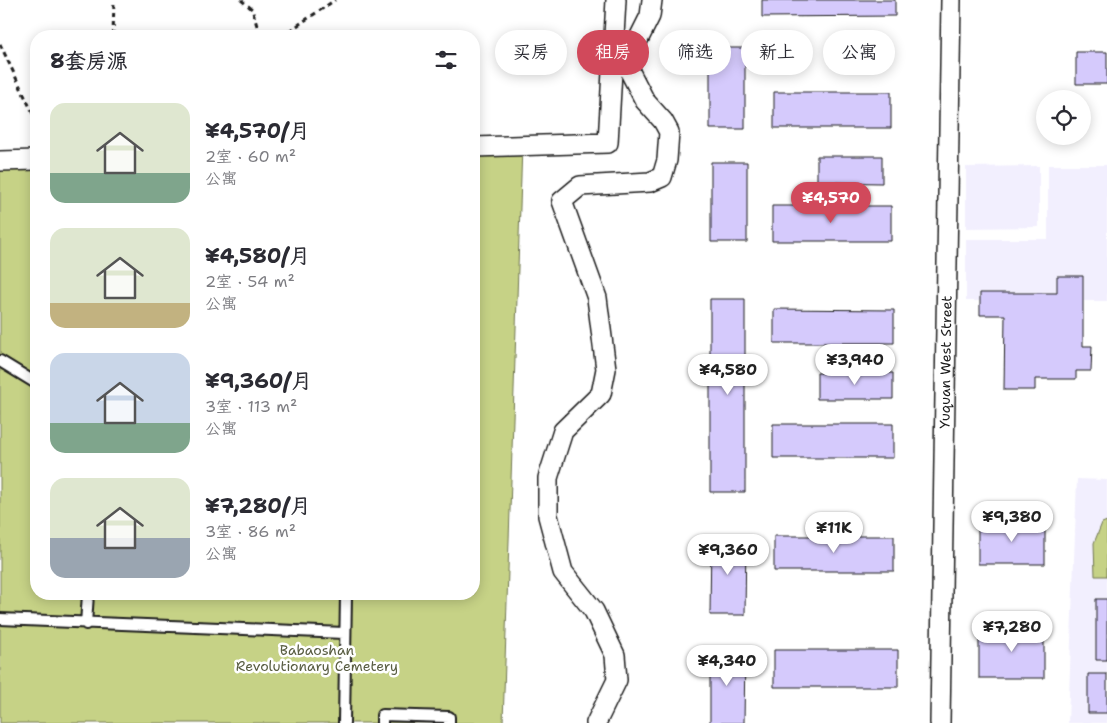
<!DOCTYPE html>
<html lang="zh">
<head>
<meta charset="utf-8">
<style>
	:root { --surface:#fff; --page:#f2f2f3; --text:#2b2b33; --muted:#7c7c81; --accent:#d1495b }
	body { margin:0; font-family:"Shantell Sans","LXGW WenKai TC",sans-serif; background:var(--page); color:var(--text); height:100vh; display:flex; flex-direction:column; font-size:19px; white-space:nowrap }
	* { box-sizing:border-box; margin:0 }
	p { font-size:16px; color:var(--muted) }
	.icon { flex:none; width:28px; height:28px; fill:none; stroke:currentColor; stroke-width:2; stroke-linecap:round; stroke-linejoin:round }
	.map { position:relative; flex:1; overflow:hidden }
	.drawer { position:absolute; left:30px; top:30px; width:450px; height:570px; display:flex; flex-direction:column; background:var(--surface); border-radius:20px; box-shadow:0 2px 12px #0003 }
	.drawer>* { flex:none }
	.top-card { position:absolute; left:495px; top:30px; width:475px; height:45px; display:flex; gap:10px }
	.fabs { position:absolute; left:1036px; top:90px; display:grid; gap:10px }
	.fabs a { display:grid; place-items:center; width:55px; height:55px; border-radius:50%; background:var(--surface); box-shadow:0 2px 12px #0003; font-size:25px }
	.price { position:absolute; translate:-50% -42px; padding:0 11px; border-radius:18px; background:#fff; color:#222; font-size:16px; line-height:32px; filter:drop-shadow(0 1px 2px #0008) }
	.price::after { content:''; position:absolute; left:50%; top:30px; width:15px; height:11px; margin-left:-8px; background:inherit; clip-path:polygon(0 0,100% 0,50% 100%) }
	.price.active { background:var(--accent); color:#fff }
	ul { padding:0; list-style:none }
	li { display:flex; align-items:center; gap:15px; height:125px; padding:0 20px }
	li span { display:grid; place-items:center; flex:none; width:140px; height:100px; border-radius:15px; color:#555 }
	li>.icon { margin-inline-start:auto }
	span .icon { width:60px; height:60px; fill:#fffc; stroke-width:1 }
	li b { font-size:21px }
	h2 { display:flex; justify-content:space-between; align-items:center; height:60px; padding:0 20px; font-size:21px }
	.pill { padding:0 18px; border-radius:22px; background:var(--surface); box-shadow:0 2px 12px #0003; font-size:18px; line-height:45px }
	.pill.active { background:var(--accent); color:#fff }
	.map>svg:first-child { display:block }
	.built { fill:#f2effe }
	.green { fill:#c6d286; stroke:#717751 }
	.building { fill:#d5cafc; stroke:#1c1c1c }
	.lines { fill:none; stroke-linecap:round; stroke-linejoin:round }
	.service-casing { stroke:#1c1c1c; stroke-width:14 }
	.minor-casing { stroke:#1c1c1c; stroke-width:22 }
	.path { stroke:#1c1c1c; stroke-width:3; stroke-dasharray:5 4; stroke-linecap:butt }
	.service { stroke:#fff; stroke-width:10 }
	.minor { stroke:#fff; stroke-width:19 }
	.labels { text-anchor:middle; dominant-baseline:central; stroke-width:5; stroke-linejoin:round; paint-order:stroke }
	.street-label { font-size:14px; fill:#1c1c1c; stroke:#fff }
	.park-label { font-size:14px; fill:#585c41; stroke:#fff }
</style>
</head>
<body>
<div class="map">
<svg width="1107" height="723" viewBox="0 0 1107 723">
	<rect width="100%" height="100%" fill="#fff"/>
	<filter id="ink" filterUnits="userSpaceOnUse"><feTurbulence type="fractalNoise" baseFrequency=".02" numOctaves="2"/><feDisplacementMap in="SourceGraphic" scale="10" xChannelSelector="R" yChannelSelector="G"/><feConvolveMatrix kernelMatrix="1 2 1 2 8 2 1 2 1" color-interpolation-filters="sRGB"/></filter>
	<g filter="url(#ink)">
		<!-- built -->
		<path class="built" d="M1048,165H1107V301H966V239H1048Z
			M1039,166V227L966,228V167Z
			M1077,479L1107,480V723H1068Z"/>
		<!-- green -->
		<path class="green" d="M522,146L503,723H0V161L36,160V594H474V147Z
			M1107,521V576H1095L1094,543L1102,523Z"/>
		<!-- building -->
		<path class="building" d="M762,0H895V16L762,17Z
			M710,48H745V129H710Z
			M1076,52H1107V84H1076Z
			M774,92H891V128H774Z
			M817,156H882V183L817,182Z
			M711,162H747V242H711Z
			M772,206H891V241H772Z
			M1057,276H1083V346H1092L1091,371H1076V379H1035V390H1004L1005,315H980V293H1057Z
			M710,299H745V492H710Z
			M774,309L894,310V343H774Z
			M817,373H893V399H817Z
			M773,424H893V458H773Z
			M978,522H1045V564H978Z
			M774,536H894V571H774Z
			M711,537H746L745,615H710Z
			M1096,599H1107V660H1096Z
			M979,628H1044V678H979Z
			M710,650L745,651L744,723H710Z
			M774,650H898V687H774Z
			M1088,674H1107V713H1088Z"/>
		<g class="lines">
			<defs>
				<path id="service" d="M0,361L36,383
					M0,619L344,633
					M86,624L88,594
					M344,723L346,594
					M382,723V715L449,717V723"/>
				<g id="minor">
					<path d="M474,147L608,143L616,0"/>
					<path d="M0,161L36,160"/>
					<path d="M596,723L617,680L615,655L594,611L563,572L548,516V478L563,431L601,394L606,369L597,298L562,201L580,186L650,182L662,177L667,160L669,132L663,121L645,101L629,70L636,44L650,16L652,0"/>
					<path id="s1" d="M940,723L951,0"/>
				</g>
			</defs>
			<!-- service casing -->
			<use href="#service" class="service-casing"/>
			<!-- minor casing -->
			<use href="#minor" class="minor-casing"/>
			<!-- path -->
			<path class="path" d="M241,0L252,9L260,36
				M113,36L114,0
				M282,36L335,0
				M0,44L36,120"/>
			<!-- service -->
			<use href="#service" class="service"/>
			<!-- minor -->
			<use href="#minor" class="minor"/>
		</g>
	</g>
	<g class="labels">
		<!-- street labels -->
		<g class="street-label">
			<text stroke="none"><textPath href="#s1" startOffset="361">Yuquan West Street</textPath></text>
		</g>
		<!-- park labels -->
		<g class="park-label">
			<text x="317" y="650">Babaoshan<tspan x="317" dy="16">Revolutionary Cemetery</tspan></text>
		</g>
	</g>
</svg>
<div class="fabs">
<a><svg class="icon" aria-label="locate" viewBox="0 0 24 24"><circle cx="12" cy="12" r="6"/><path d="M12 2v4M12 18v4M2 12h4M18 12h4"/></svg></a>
</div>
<b class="price active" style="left:831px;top:224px">¥4,570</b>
<b class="price" style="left:855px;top:386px">¥3,940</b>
<b class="price" style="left:728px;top:396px">¥4,580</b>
<b class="price" style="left:1012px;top:543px">¥9,380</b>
<b class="price" style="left:834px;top:554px">¥11K</b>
<b class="price" style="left:728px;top:576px">¥9,360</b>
<b class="price" style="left:1012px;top:653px">¥7,280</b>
<b class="price" style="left:727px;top:687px">¥4,340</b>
<div class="top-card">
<a class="pill">买房</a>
<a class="pill active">租房</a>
<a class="pill">筛选</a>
<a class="pill">新上</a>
<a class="pill">公寓</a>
</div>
<section class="drawer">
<h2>8套房源<svg class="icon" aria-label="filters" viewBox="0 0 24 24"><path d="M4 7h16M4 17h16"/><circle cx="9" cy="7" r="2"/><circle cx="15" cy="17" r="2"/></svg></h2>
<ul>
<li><span style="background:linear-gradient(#dfe7d0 70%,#7fa58c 0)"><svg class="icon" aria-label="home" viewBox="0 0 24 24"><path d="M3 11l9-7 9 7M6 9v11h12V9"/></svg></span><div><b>¥4,570/月</b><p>2室 · 60 m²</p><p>公寓</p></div></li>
<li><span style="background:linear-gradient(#dfe7d0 75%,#c2b280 0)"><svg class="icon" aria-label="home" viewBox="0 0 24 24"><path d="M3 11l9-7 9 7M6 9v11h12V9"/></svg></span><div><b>¥4,580/月</b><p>2室 · 54 m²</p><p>公寓</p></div></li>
<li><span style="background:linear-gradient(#c9d6e8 70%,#7fa58c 0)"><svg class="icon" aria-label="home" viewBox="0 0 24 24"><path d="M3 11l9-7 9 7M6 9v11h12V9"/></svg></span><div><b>¥9,360/月</b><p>3室 · 113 m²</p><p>公寓</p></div></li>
<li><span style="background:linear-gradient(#dfe7d0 60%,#9aa5b1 0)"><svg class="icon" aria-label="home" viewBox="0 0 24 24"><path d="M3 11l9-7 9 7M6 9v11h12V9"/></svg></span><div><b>¥7,280/月</b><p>3室 · 86 m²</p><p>公寓</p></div></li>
</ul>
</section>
</div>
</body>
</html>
